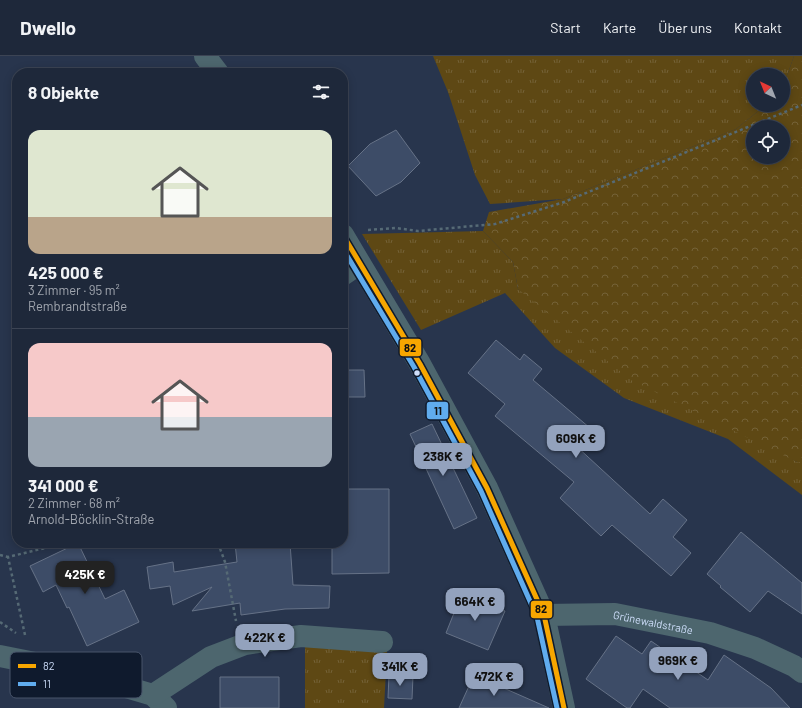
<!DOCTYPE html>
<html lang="de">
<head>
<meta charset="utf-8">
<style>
	:root { --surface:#1e283a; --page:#2b3445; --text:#f1f3f6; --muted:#a1a6af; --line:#3c4454; --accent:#93a2bd }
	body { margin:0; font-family:Barlow,sans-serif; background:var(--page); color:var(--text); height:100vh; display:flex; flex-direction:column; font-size:15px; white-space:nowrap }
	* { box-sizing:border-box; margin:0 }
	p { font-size:13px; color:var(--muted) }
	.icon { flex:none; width:22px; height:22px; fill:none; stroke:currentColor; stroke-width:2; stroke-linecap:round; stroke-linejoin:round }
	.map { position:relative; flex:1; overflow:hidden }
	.details { position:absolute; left:12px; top:12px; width:336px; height:480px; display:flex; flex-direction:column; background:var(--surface); border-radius:16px; box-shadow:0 2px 10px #0003,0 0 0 1px var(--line) }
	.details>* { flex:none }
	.needle { width:26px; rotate:317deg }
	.tools { position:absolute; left:746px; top:12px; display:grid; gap:8px }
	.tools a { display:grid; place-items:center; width:44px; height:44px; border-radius:50%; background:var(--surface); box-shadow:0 2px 10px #0003,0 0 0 1px var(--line); font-size:20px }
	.price { position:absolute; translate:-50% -34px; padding:0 9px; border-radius:8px; background:var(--accent); color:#111; font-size:13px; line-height:26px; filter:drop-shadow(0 1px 2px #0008) }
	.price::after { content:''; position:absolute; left:50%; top:24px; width:12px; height:9px; margin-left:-6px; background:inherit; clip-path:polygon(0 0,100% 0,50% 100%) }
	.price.current { background:#222; color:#fff }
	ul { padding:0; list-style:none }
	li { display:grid; align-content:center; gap:8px; height:212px; padding:0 16px }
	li+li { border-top:1px solid var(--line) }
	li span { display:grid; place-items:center; height:124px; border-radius:12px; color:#555 }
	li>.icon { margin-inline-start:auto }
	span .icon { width:72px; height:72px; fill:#fffc; stroke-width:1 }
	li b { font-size:17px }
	h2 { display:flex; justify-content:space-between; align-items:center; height:48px; padding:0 16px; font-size:17px }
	header { display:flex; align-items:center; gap:24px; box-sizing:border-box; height:56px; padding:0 20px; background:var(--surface); border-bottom:1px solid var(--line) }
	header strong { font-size:19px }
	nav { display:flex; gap:22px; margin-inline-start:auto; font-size:14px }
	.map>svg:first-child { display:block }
	.grass { fill:url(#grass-tufts) }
	.forest { fill:url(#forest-crowns); fill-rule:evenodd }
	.building { fill:#3d4c67; stroke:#667287 }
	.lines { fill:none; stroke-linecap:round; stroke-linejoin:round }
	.path { stroke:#566a75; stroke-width:2.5; stroke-dasharray:3 3; stroke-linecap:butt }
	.service { stroke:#4d666e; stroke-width:15 }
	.minor { stroke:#4d666e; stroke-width:22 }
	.bus-1-casing { stroke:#0f1a2d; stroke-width:8 }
	.bus-2-casing { stroke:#0f1a2d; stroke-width:8 }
	.bus-1 { stroke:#f7a600; stroke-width:5 }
	.bus-2 { stroke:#60acee; stroke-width:5 }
	.bus-dot { fill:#cdddf9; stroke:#0f1a2d; stroke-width:1.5 }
	.labels { text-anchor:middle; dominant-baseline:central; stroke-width:3.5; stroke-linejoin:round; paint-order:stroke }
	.street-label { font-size:11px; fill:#cdddf9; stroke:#0f1a2d }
	.key { fill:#0f1a2d; stroke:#48546a; stroke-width:1 }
	.key-label { font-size:11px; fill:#cdddf9 }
	.line-badge { stroke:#0f1a2d; stroke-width:1.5 }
	.pale-badge-label { font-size:11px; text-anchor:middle; font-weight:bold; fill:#111 }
</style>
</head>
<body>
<header>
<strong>Dwello</strong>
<nav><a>Start</a><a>Karte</a><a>Über uns</a><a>Kontakt</a></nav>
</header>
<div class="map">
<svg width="802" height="652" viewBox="0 0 802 652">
	<defs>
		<pattern id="grass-tufts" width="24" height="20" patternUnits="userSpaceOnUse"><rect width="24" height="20" fill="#5e4814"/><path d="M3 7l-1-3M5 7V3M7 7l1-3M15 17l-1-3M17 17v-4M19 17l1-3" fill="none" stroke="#746237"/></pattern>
		<pattern id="forest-crowns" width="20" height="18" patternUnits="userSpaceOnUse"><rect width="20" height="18" fill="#5e4814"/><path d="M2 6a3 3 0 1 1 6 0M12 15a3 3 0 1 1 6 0" fill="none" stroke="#746237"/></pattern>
	</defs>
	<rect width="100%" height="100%" fill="#28354d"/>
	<!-- grass -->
	<path class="grass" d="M433,0H794L783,31V19H753V49H766L736,73L563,143L490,148L475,119L448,36Z
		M483,175L513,206L518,233L797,406H802V439L728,383L624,342L555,292L505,237L421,274L362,178Z
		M305,590L387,595L384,652H305Z"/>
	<!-- forest -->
	<path class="forest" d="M794,0H802V406H797L631,324L518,233L513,206L483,175L489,156L563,143L736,73L766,49H783V31ZM753,71H783V101H753Z"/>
	<!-- building -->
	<path class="building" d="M396,74L420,107L401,126L376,140L348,110L370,88Z
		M496,284L520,304L524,298L542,313L533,324L590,372L575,389L650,458L663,443L687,464L673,481L691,497L671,520L612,469L601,480L560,442L574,426L495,360L505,348L468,317Z
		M343,314H364L365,341H343Z
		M432,368L477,462L454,473L410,378Z
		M343,433H389V517L332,518V487H343Z
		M741,476L802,527V558L768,535L750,556L720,531L721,530L707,518Z
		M78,487L105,543L124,534L139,566L87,590L69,551L67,552L56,529L43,536L30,510Z
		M235,487H290L293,529L330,530L329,552L285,553L241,559L240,547L192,555L212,531L173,549L170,530L150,533L147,511L173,506L174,516L237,506Z
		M462,537L505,555L488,594L446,577Z
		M616,580L642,598L651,585L708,624L724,599L771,632L790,652H670L643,633L630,652H627L586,623Z
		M389,619L413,620L412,643L388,642Z
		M474,619L549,652H459Z
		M220,621H279V652H220Z"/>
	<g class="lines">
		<!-- path -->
		<path class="path" d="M368,174L396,172L418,175L495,168L564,146L802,49
			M218,487L225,506L236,565
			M0,499L8,501
			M0,566L16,577
			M25,579L8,501L45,492L55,487"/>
		<!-- service -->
		<path class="service" d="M343,223L362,210"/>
		<!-- minor -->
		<g class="minor">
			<path d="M205,0L218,17"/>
			<path d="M343,179L420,308L487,432L544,559L564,652"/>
			<path id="s1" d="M544,559L615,558L710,577L755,592L794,610L802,616"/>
			<path d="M0,600L65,613L153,639L166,652"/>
			<path d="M153,639L211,601L245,588L301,580L382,586"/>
		</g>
		<defs>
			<path id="bus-1" d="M343,179L420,308L487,432L544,559L564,652"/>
			<path id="bus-2" d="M343,193L414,311L481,435L537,561L557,652"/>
		</defs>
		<!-- bus-1 casing -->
		<use href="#bus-1" class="bus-1-casing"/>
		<!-- bus-2 casing -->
		<use href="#bus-2" class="bus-2-casing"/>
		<!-- bus-1 -->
		<use href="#bus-1" class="bus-1"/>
		<!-- bus-2 -->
		<use href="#bus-2" class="bus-2"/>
	</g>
	<!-- markers -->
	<circle class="bus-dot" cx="417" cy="317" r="3.5"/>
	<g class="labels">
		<!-- street labels -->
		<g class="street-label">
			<text stroke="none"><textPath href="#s1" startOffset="110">Grünewaldstraße</textPath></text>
		</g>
	</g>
	<!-- legend -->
	<rect x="10" y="596" width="132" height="46" rx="6" class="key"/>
	<rect x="18" y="608" width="18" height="4" fill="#f7a600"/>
	<rect x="18" y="626" width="18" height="4" fill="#60acee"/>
	<g class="key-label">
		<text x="43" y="614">82</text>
		<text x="43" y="632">11</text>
	</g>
	<g class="line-badge">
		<rect x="399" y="282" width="23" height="19" rx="4" fill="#f7a600"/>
		<rect x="426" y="345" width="23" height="19" rx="4" fill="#60acee"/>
		<rect x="530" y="544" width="23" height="19" rx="4" fill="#f7a600"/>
	</g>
	<g class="pale-badge-label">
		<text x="410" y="296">82</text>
		<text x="438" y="359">11</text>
		<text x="541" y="557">82</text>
	</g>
</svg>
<div class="tools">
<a><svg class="needle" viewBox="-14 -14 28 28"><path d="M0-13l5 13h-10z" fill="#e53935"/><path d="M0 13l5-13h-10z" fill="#a1a6af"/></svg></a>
<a><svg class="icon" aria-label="locate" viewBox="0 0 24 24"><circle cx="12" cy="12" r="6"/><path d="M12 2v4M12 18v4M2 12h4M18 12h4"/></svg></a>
</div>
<b class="price" style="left:576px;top:403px">609K €</b>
<b class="price" style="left:443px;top:421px">238K €</b>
<b class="price current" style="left:85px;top:539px">425K €</b>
<b class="price" style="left:475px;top:566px">664K €</b>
<b class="price" style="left:265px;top:602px">422K €</b>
<b class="price" style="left:678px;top:625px">969K €</b>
<b class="price" style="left:400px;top:631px">341K €</b>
<b class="price" style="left:494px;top:641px">472K €</b>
<section class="details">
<h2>8 Objekte<svg class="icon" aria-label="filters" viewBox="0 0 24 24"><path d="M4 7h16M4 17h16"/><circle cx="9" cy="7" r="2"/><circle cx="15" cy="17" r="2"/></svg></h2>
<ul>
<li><span style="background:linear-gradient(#dfe7d0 70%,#b9a48a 0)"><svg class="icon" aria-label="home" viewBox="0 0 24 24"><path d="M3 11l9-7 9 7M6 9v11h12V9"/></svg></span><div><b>425 000 €</b><p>3 Zimmer · 95 m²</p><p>Rembrandtstraße</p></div></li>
<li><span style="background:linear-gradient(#f6c9c9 60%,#9aa5b1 0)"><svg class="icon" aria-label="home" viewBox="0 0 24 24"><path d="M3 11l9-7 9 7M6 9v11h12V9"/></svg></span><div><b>341 000 €</b><p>2 Zimmer · 68 m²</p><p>Arnold-Böcklin-Straße</p></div></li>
</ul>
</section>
</div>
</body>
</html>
